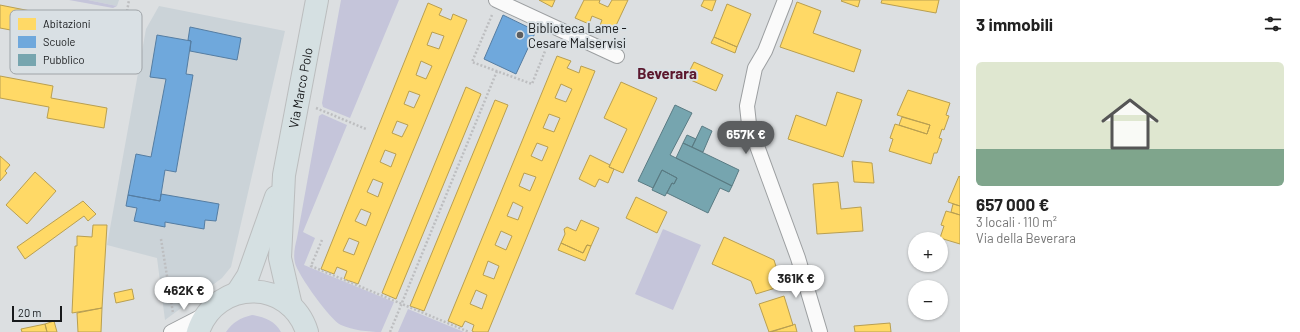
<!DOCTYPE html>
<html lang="it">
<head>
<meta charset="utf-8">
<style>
	:root { --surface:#fff; --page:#f2f2f2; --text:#222; --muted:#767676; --line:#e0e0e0; --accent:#5c5e60 }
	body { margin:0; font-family:Barlow,sans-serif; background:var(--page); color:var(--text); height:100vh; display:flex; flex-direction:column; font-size:15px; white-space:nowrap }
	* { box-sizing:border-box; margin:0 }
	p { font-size:13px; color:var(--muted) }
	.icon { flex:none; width:22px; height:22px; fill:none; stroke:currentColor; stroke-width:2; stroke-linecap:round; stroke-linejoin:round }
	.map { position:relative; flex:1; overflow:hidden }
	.side { display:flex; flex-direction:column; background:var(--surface); width:340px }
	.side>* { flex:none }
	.controls { position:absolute; left:908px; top:232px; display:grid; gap:8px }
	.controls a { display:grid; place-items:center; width:40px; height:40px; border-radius:50%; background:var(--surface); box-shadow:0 1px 3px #0004; font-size:20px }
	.scale { position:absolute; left:12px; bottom:10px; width:50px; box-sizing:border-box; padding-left:4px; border:2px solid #17191b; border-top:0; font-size:11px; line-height:14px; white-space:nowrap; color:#17191b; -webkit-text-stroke:3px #d9e0e4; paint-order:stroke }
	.price { position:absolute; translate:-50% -34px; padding:0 9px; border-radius:14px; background:#fff; color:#222; font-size:13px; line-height:26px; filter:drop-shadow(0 1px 2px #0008) }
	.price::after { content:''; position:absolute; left:50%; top:24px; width:12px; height:9px; margin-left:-6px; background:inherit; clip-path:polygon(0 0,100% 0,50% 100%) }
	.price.current { background:var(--accent); color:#fff }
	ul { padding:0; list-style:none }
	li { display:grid; align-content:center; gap:8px; height:212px; padding:0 16px }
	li+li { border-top:1px solid var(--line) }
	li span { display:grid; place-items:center; height:124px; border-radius:6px; color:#555 }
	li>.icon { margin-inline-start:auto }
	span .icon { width:72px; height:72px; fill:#fffc; stroke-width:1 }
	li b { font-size:17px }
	h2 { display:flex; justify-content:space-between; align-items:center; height:48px; padding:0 16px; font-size:17px }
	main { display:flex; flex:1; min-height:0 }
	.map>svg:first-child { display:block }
	.built { fill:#cbd3d8 }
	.green { fill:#c5c5da }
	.homes { fill:#ffd966; stroke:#b99f50; fill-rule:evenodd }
	.schools { fill:#6fa8dc; stroke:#557da2 }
	.public { fill:#76a5af; stroke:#5a7b83 }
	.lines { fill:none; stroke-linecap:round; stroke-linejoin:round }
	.street-casing { stroke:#9c9fa1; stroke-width:16 }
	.primary-casing { stroke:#bbbdbe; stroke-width:24 }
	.path { stroke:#bdbec0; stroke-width:2.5; stroke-dasharray:2 2; stroke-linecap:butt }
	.street { stroke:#fafafa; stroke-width:14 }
	.primary { stroke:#d5e0e2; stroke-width:22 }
	.poi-dot { fill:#5c5e60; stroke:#d9e0e4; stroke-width:1.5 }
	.labels { text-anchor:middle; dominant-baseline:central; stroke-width:4; stroke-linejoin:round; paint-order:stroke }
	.poi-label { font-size:13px; fill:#17191b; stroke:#d9e0e4; text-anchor:start }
	.street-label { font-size:13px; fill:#17191b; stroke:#d9e0e4 }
	.quarter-label { font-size:15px; font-weight:bold; fill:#5c182e; stroke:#d9e0e4 }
	.key { fill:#d9e0e4; stroke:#9fa4a8; stroke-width:1 }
	.key-label { font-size:11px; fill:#17191b }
</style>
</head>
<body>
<main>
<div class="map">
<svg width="960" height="332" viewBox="0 0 960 332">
	<rect width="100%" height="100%" fill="#dcdfe1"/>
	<!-- built -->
	<path class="built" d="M88,0H119L117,6Z
		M159,6L285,31L231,267L222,278L165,320L157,258L107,245L146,29Z"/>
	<!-- green -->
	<path class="green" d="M69,0H88L117,6L113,8Z
		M341,0H399L350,118L323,107L322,103Z
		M322,114L347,125L303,232L315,238L304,265L394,302L381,332C368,332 353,330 341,325C331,321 298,275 295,263C293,255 295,246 297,238L319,116Z
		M663,229L701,245L673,310L635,294Z
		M408,309L464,332H398Z
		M252,315C264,317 275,321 281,332H226C233,322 240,318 252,315Z"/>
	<!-- homes -->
	<path class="homes" d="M539,0H555L552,7Z
		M584,0H600L599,3L608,7L612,0H628L612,34L599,28L602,20L592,16L589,24L575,18Z
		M704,0H716L712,11L701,6Z
		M842,0H860L858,7L841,1Z
		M882,0H939L936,13L881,3Z
		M797,2L821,11L813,33L861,50L854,72L780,47Z
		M428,3L442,9L439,15L451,20L453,14L467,20L358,284L344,279L347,271L337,267L334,274L321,269ZM432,32L444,36L439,49L427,45ZM421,61L432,66L426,79L416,75ZM409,91L420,95L414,108L404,104ZM397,121L408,125L402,137L392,133ZM385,150L396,154L391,167L380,162ZM373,179L383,183L378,197L367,192ZM361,209L371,213L366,226L355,221ZM349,238L359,242L354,255L343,251Z
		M727,4L751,14L737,47L714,37Z
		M0,5L56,16L54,28L111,38L107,58L51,47L53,38L0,28Z
		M714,37L737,47L735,53L711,43Z
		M557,56L571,61L567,68L579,73L581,66L595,71L488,332H474L472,331L474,325L465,321L462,327L448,321ZM561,84L572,89L566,102L555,98ZM549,114L560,118L554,132L543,128ZM537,143L548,147L542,161L531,156ZM524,173L536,177L530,191L519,186ZM513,202L523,207L518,220L507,216ZM501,231L512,236L506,250L495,245ZM488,261L499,266L494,279L483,275ZM476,290L487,295L482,309L470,304Z
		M694,62L723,75L716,91L686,78Z
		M0,76L53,86L51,98L107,108L104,128L47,118L49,107L0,98Z
		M621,82L657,98L623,173L609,167L627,129L604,118Z
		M466,87L481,94L396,299L382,293Z
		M908,90L950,103L946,115L949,116L944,130L942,129L939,138L942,139L937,153H934L931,164L889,151L893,139L890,138L895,124L927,134L930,125L897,115Z
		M837,92L862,100L843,157L788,139L796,115L826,126Z
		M495,100L508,105L424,311L410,306Z
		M902,117L930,125L927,134L899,125Z
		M590,155L610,165L609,167L614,169L608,183L599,179L595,187L579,179Z
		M0,156L10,165L5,171L7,173L0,181Z
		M852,161L872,163L874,183L854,182Z
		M35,172L56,191L27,224L6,205Z
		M959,176L960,177V206L948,202Z
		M838,182L841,209L861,207L863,231L817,234L813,184Z
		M636,197L667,212L657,233L626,218Z
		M83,201L96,214L88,221L84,216L25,259L17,247Z
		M953,204L960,206V215L951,212Z
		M946,211L960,215V244L940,238L944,226L941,225Z
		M581,220L599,228L591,246L587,245L583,253L561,243L565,234L564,229L567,227L576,231Z
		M93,225H107L102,308L72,313L75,246H77V236L92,237Z
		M724,237L774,260L782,286L756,294L751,281L712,264Z
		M561,243L583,253L587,245L591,246L585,261L558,250Z
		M132,289L134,299L116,303L114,293Z
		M784,296L793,325L769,332L759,304Z
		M102,308L101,332H78L77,313Z
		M54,321L57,332H47L45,324Z
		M890,323L891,332H855L854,326Z
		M45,324L47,332H22L21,329Z
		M795,324L797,332H771L793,325Z"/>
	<!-- schools -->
	<path class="schools" d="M503,15L536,31L516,74L484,59Z
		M190,27L241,38L237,60L190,51L191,41L188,40Z
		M157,35L191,41L186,74L193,75L176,172L165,170L160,201L128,195L136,154L151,157L166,79L150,77Z
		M161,194L219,204L216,221L205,220L204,229L165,222V227L134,221L137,208L126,206L128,195L160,201Z"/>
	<!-- public -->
	<path class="public" d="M675,105L692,113L670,155L732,186L729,192L720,188L708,213L667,193L672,183L674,184L677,178L662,170L653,188L638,181Z
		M702,126L712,131L703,152L692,147Z
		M687,135L696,139L692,147L683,143Z
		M683,143L739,170L732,186L676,158Z
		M662,170L677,178L674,184L672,183L665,196L652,190Z"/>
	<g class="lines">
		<defs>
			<path id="street" d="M496,0L617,56
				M785,0L765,51L755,68L747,106L749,124L798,258L820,332
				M171,332L208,313"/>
			<g id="primary">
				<path d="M237,293L248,276L276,197"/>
				<path id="s1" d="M291,306L280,258L284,175L317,0"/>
				<path d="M198,332C216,278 290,278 307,332"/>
			</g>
		</defs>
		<!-- street casing -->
		<use href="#street" class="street-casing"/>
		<!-- primary casing -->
		<use href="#primary" class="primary-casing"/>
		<!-- path -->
		<path class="path" d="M492,15L472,62L532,84L549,41
			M125,23L129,0
			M316,108L366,129
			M161,239L173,313
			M322,240L311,266L469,332
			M390,332L497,71"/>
		<!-- street -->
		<use href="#street" class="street"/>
		<!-- primary -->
		<use href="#primary" class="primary"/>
	</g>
	<!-- markers -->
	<circle class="poi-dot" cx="520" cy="35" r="4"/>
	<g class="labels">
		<!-- poi labels -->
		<g class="poi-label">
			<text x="528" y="28">Biblioteca Lame -<tspan x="528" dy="15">Cesare Malservisi</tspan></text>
		</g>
		<!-- street labels -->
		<g class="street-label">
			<text stroke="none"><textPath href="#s1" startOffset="221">Via Marco Polo</textPath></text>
		</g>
		<!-- quarter labels -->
		<g class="quarter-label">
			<text x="667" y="73">Beverara</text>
		</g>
	</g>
	<!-- legend -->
	<rect x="10" y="10" width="132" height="64" rx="6" class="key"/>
	<rect x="18" y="18" width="18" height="12" fill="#ffd966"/>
	<rect x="18" y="36" width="18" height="12" fill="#6fa8dc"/>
	<rect x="18" y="54" width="18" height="12" fill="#76a5af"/>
	<g class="key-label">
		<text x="43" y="28">Abitazioni</text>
		<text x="43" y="46">Scuole</text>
		<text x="43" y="64">Pubblico</text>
	</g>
</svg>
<div class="controls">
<a>+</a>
<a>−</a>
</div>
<div class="scale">20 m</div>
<b class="price current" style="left:746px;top:155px">657K €</b>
<b class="price" style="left:796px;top:299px">361K €</b>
<b class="price" style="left:184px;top:311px">462K €</b>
</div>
<section class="side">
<h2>3 immobili<svg class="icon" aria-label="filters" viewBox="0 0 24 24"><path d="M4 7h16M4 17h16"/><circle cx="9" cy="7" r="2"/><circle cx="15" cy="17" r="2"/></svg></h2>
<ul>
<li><span style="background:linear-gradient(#dfe7d0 70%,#7fa58c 0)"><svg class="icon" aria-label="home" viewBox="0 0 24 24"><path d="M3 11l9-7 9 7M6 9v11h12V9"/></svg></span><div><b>657 000 €</b><p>3 locali · 110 m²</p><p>Via della Beverara</p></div></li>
</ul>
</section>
</main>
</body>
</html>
